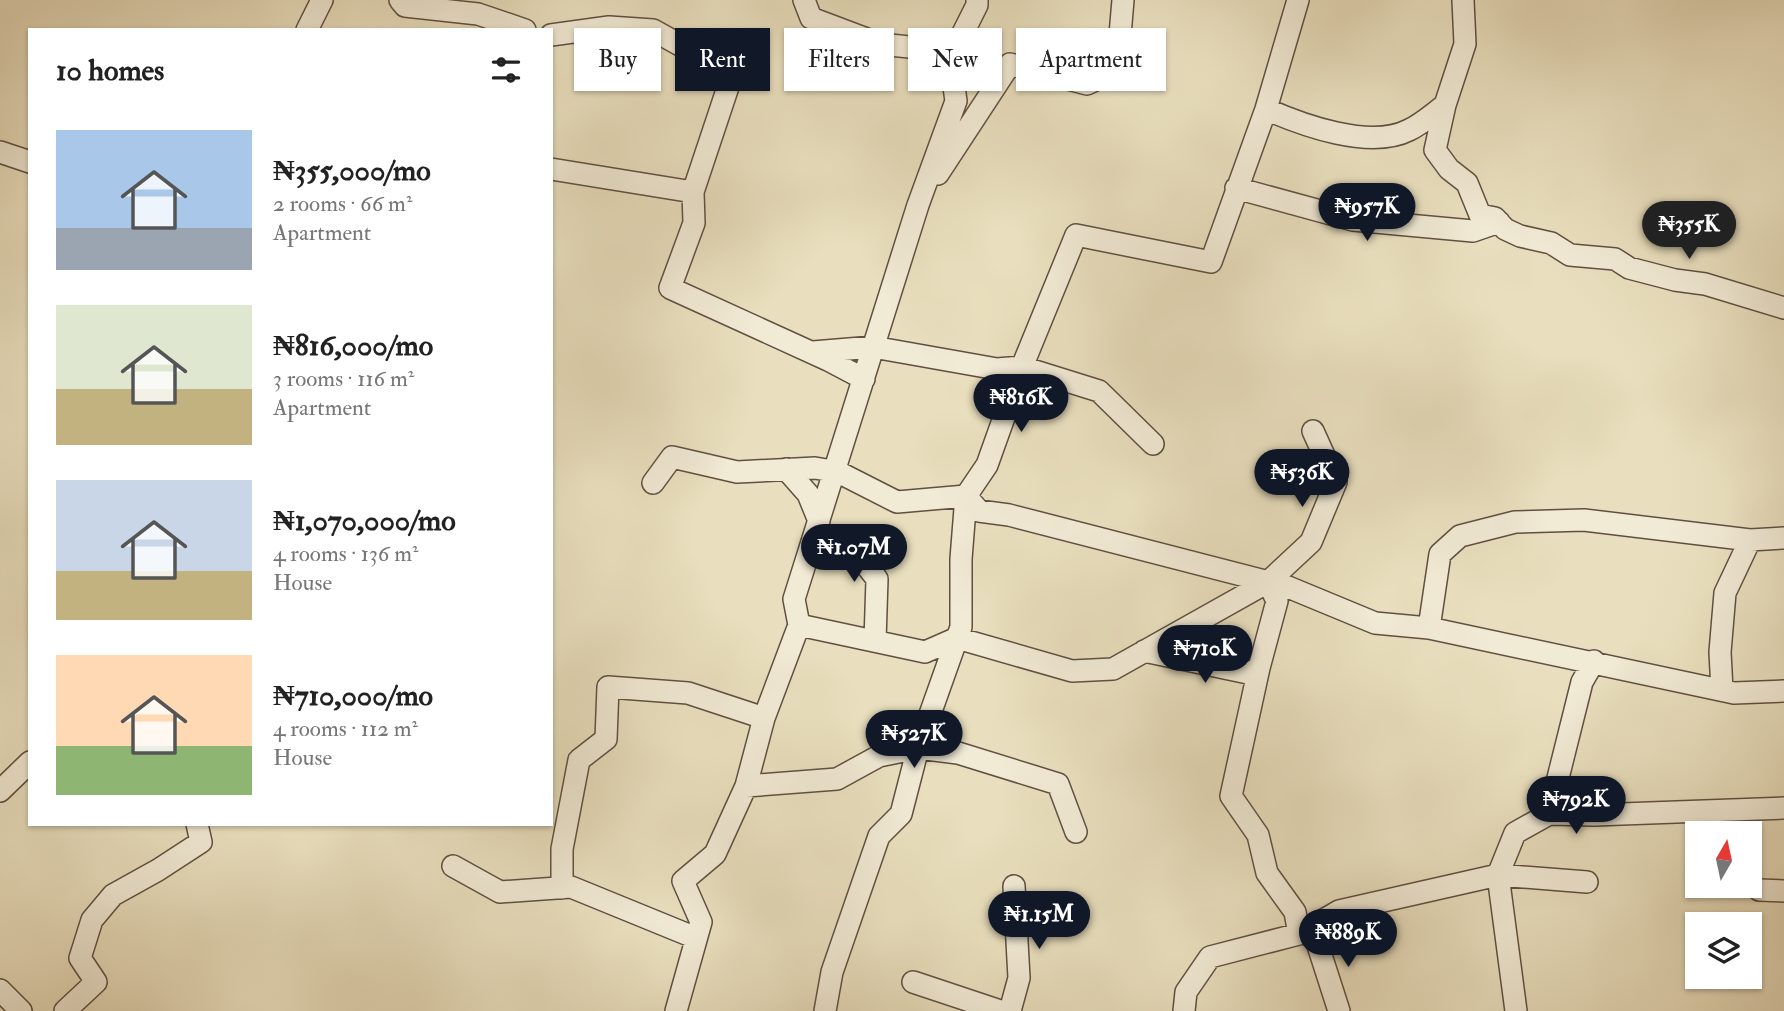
<!DOCTYPE html>
<html lang="en">
<head>
<meta charset="utf-8">
<style>
	:root { --surface:#fff; --page:#f6f6f6; --text:#222; --muted:#767676; --accent:#111827 }
	body { margin:0; font-family:"IM FELL Double Pica",serif; background:var(--page); color:var(--text); height:100vh; display:flex; flex-direction:column; font-size:26px; white-space:nowrap }
	* { box-sizing:border-box; margin:0 }
	p { font-size:23px; color:var(--muted) }
	.icon { flex:none; width:38px; height:38px; fill:none; stroke:currentColor; stroke-width:2; stroke-linecap:round; stroke-linejoin:round }
	.map { position:relative; flex:1; overflow:hidden }
	.side { position:absolute; left:28px; top:28px; width:525px; height:798px; display:flex; flex-direction:column; background:var(--surface); border-radius:0px; box-shadow:0 2px 5px #0004 }
	.side>* { flex:none }
	.banner { position:absolute; left:574px; top:28px; width:665px; height:63px; display:flex; gap:14px }
	.needle { width:46px; rotate:9deg }
	.tools { position:absolute; left:1685px; top:821px; display:grid; gap:14px }
	.tools a { display:grid; place-items:center; width:77px; height:77px; border-radius:0px; background:var(--surface); box-shadow:0 2px 5px #0004; font-size:35px }
	.price { position:absolute; translate:-50% -60px; padding:0 16px; border-radius:24px; background:var(--accent); color:#fff; font-size:23px; line-height:46px; filter:drop-shadow(0 2px 4px #0008) }
	.price::after { content:''; position:absolute; left:50%; top:42px; width:21px; height:16px; margin-left:-10px; background:inherit; clip-path:polygon(0 0,100% 0,50% 100%) }
	.price.active { background:#222; color:#fff }
	ul { padding:0; list-style:none }
	li { display:flex; align-items:center; gap:21px; height:175px; padding:0 28px }
	li span { display:grid; place-items:center; flex:none; width:196px; height:140px; border-radius:0px; color:#555 }
	li>.icon { margin-inline-start:auto }
	span .icon { width:84px; height:84px; fill:#fffc; stroke-width:1 }
	li b { font-size:30px }
	h2 { display:flex; justify-content:space-between; align-items:center; height:84px; padding:0 28px; font-size:30px }
	.pill { padding:0 24px; border-radius:0px; background:var(--surface); box-shadow:0 2px 5px #0004; font-size:24px; line-height:63px }
	.pill.active { background:var(--accent); color:#fff }
	.map>svg:first-child { display:block }
	.lines { fill:none; stroke-linecap:round; stroke-linejoin:round }
	.minor-casing { stroke:#605042; stroke-width:24 }
	.minor { stroke:#f1ead5; stroke-width:21 }
</style>
</head>
<body>
<div class="map">
<svg width="1784" height="1011" viewBox="0 0 1784 1011">
	<rect width="100%" height="100%" fill="#e9dfbe"/>
	<filter id="stains"><feTurbulence type="fractalNoise" baseFrequency=".00286" numOctaves="4"/><feColorMatrix values="0 0 0 0 .2 0 0 0 0 .09 0 0 0 0 .02 0 0 0 .5 -.17"/></filter>
	<radialGradient id="worn" r=".72"><stop offset=".6" stop-color="#630" stop-opacity="0"/><stop offset="1" stop-color="#630" stop-opacity=".3"/></radialGradient>
	<g class="lines">
		<defs>
			<path id="minor" d="M400,0L405,6L478,14L525,30
				M804,0L811,18L880,44L929,49L950,59
				M1463,0L1465,44L1445,105L1435,150L1449,169L1467,183L1480,215L1495,218L1505,229L1520,236L1551,243L1570,255L1615,259L1629,268L1675,280L1705,284L1784,308
				M307,30L322,0
				M551,35L609,27L653,30L689,50L735,66L693,192L694,223L670,288L828,360L864,379
				M1266,109C1302,125 1370,150 1409,130C1422,124 1434,113 1445,105
				M0,152L30,162
				M551,169L693,192
				M938,174L1010,64L1087,84L1117,70L1123,0
				M1236,188L1353,220L1473,231L1499,222
				M813,352L873,347L997,369L1022,367L1099,391L1153,444
				M786,469L808,494L819,521
				M653,483L672,457L737,472L815,468L838,472L897,502L966,496L979,511L1009,515L1288,587L1375,623L1429,628L1734,693L1784,691
				M815,534L848,542L877,579L875,641
				M1268,582L1277,601L1259,668L1231,796L1258,835L1267,873L1295,912L1299,934
				M799,625L925,652L957,638L1072,671L1113,669L1268,582L1311,542L1336,482L1313,431
				M1429,628L1440,554L1460,536L1515,522L1584,520L1750,540
				M1144,651L1248,673L1259,668
				M1722,690L1720,652L1725,593L1750,540L1784,538
				M746,786L837,779L879,756L918,748L958,753L1058,784L1076,832
				M0,791L30,762
				M1549,814L1582,682L1594,661
				M453,866L500,892L571,887L696,938
				M562,888V849L579,760L606,739L608,687L688,693L764,718
				M1759,890L1784,891
				M1312,927L1339,1011
				M913,982L1000,1011
				M0,990L21,1011
				M65,1011L96,982L80,958L92,920L113,895L158,870L201,842L197,824
				M676,1011L701,922L683,881L715,854L746,786L764,718L799,625L794,599L918,205L956,101L950,59L977,5V0
				M825,1011L832,972L879,836L901,814L918,748L961,627V559L966,496L987,465L1022,367L1076,235L1211,262L1266,109L1298,0
				M1010,1011L1019,978L1014,886
				M1184,1011L1186,992L1210,957L1299,934L1339,911L1498,875L1587,882
				M1516,1011L1498,875L1515,833L1549,814L1594,815L1784,808"/>
		</defs>
		<!-- minor casing -->
		<use href="#minor" class="minor-casing"/>
		<!-- minor -->
		<use href="#minor" class="minor"/>
	</g>
	<rect width="100%" height="100%" filter="url(#stains)"/>
	<rect width="100%" height="100%" fill="url(#worn)"/>
</svg>
<div class="tools">
<a><svg class="needle" viewBox="-14 -14 28 28"><path d="M0-13l5 13h-10z" fill="#e53935"/><path d="M0 13l5-13h-10z" fill="#767676"/></svg></a>
<a><svg class="icon" aria-label="layers" viewBox="0 0 24 24"><path d="M12 4l9 5-9 5-9-5zM3 14l9 5 9-5"/></svg></a>
</div>
<b class="price" style="left:1367px;top:243px">₦957K</b>
<b class="price active" style="left:1689px;top:261px">₦355K</b>
<b class="price" style="left:1021px;top:434px">₦816K</b>
<b class="price" style="left:1302px;top:509px">₦536K</b>
<b class="price" style="left:854px;top:584px">₦1.07M</b>
<b class="price" style="left:1205px;top:685px">₦710K</b>
<b class="price" style="left:914px;top:770px">₦527K</b>
<b class="price" style="left:1576px;top:836px">₦792K</b>
<b class="price" style="left:1039px;top:951px">₦1.15M</b>
<b class="price" style="left:1348px;top:969px">₦889K</b>
<div class="banner">
<a class="pill">Buy</a>
<a class="pill active">Rent</a>
<a class="pill">Filters</a>
<a class="pill">New</a>
<a class="pill">Apartment</a>
</div>
<section class="side">
<h2>10 homes<svg class="icon" aria-label="filters" viewBox="0 0 24 24"><path d="M4 7h16M4 17h16"/><circle cx="9" cy="7" r="2"/><circle cx="15" cy="17" r="2"/></svg></h2>
<ul>
<li><span style="background:linear-gradient(#a9c7e8 70%,#9aa5b1 0)"><svg class="icon" aria-label="home" viewBox="0 0 24 24"><path d="M3 11l9-7 9 7M6 9v11h12V9"/></svg></span><div><b>₦355,000/mo</b><p>2 rooms · 66 m²</p><p>Apartment</p></div></li>
<li><span style="background:linear-gradient(#dfe7d0 60%,#c2b280 0)"><svg class="icon" aria-label="home" viewBox="0 0 24 24"><path d="M3 11l9-7 9 7M6 9v11h12V9"/></svg></span><div><b>₦816,000/mo</b><p>3 rooms · 116 m²</p><p>Apartment</p></div></li>
<li><span style="background:linear-gradient(#c9d6e8 65%,#c2b280 0)"><svg class="icon" aria-label="home" viewBox="0 0 24 24"><path d="M3 11l9-7 9 7M6 9v11h12V9"/></svg></span><div><b>₦1,070,000/mo</b><p>4 rooms · 136 m²</p><p>House</p></div></li>
<li><span style="background:linear-gradient(#ffd9b3 65%,#8fb573 0)"><svg class="icon" aria-label="home" viewBox="0 0 24 24"><path d="M3 11l9-7 9 7M6 9v11h12V9"/></svg></span><div><b>₦710,000/mo</b><p>4 rooms · 112 m²</p><p>House</p></div></li>
</ul>
</section>
</div>
</body>
</html>
